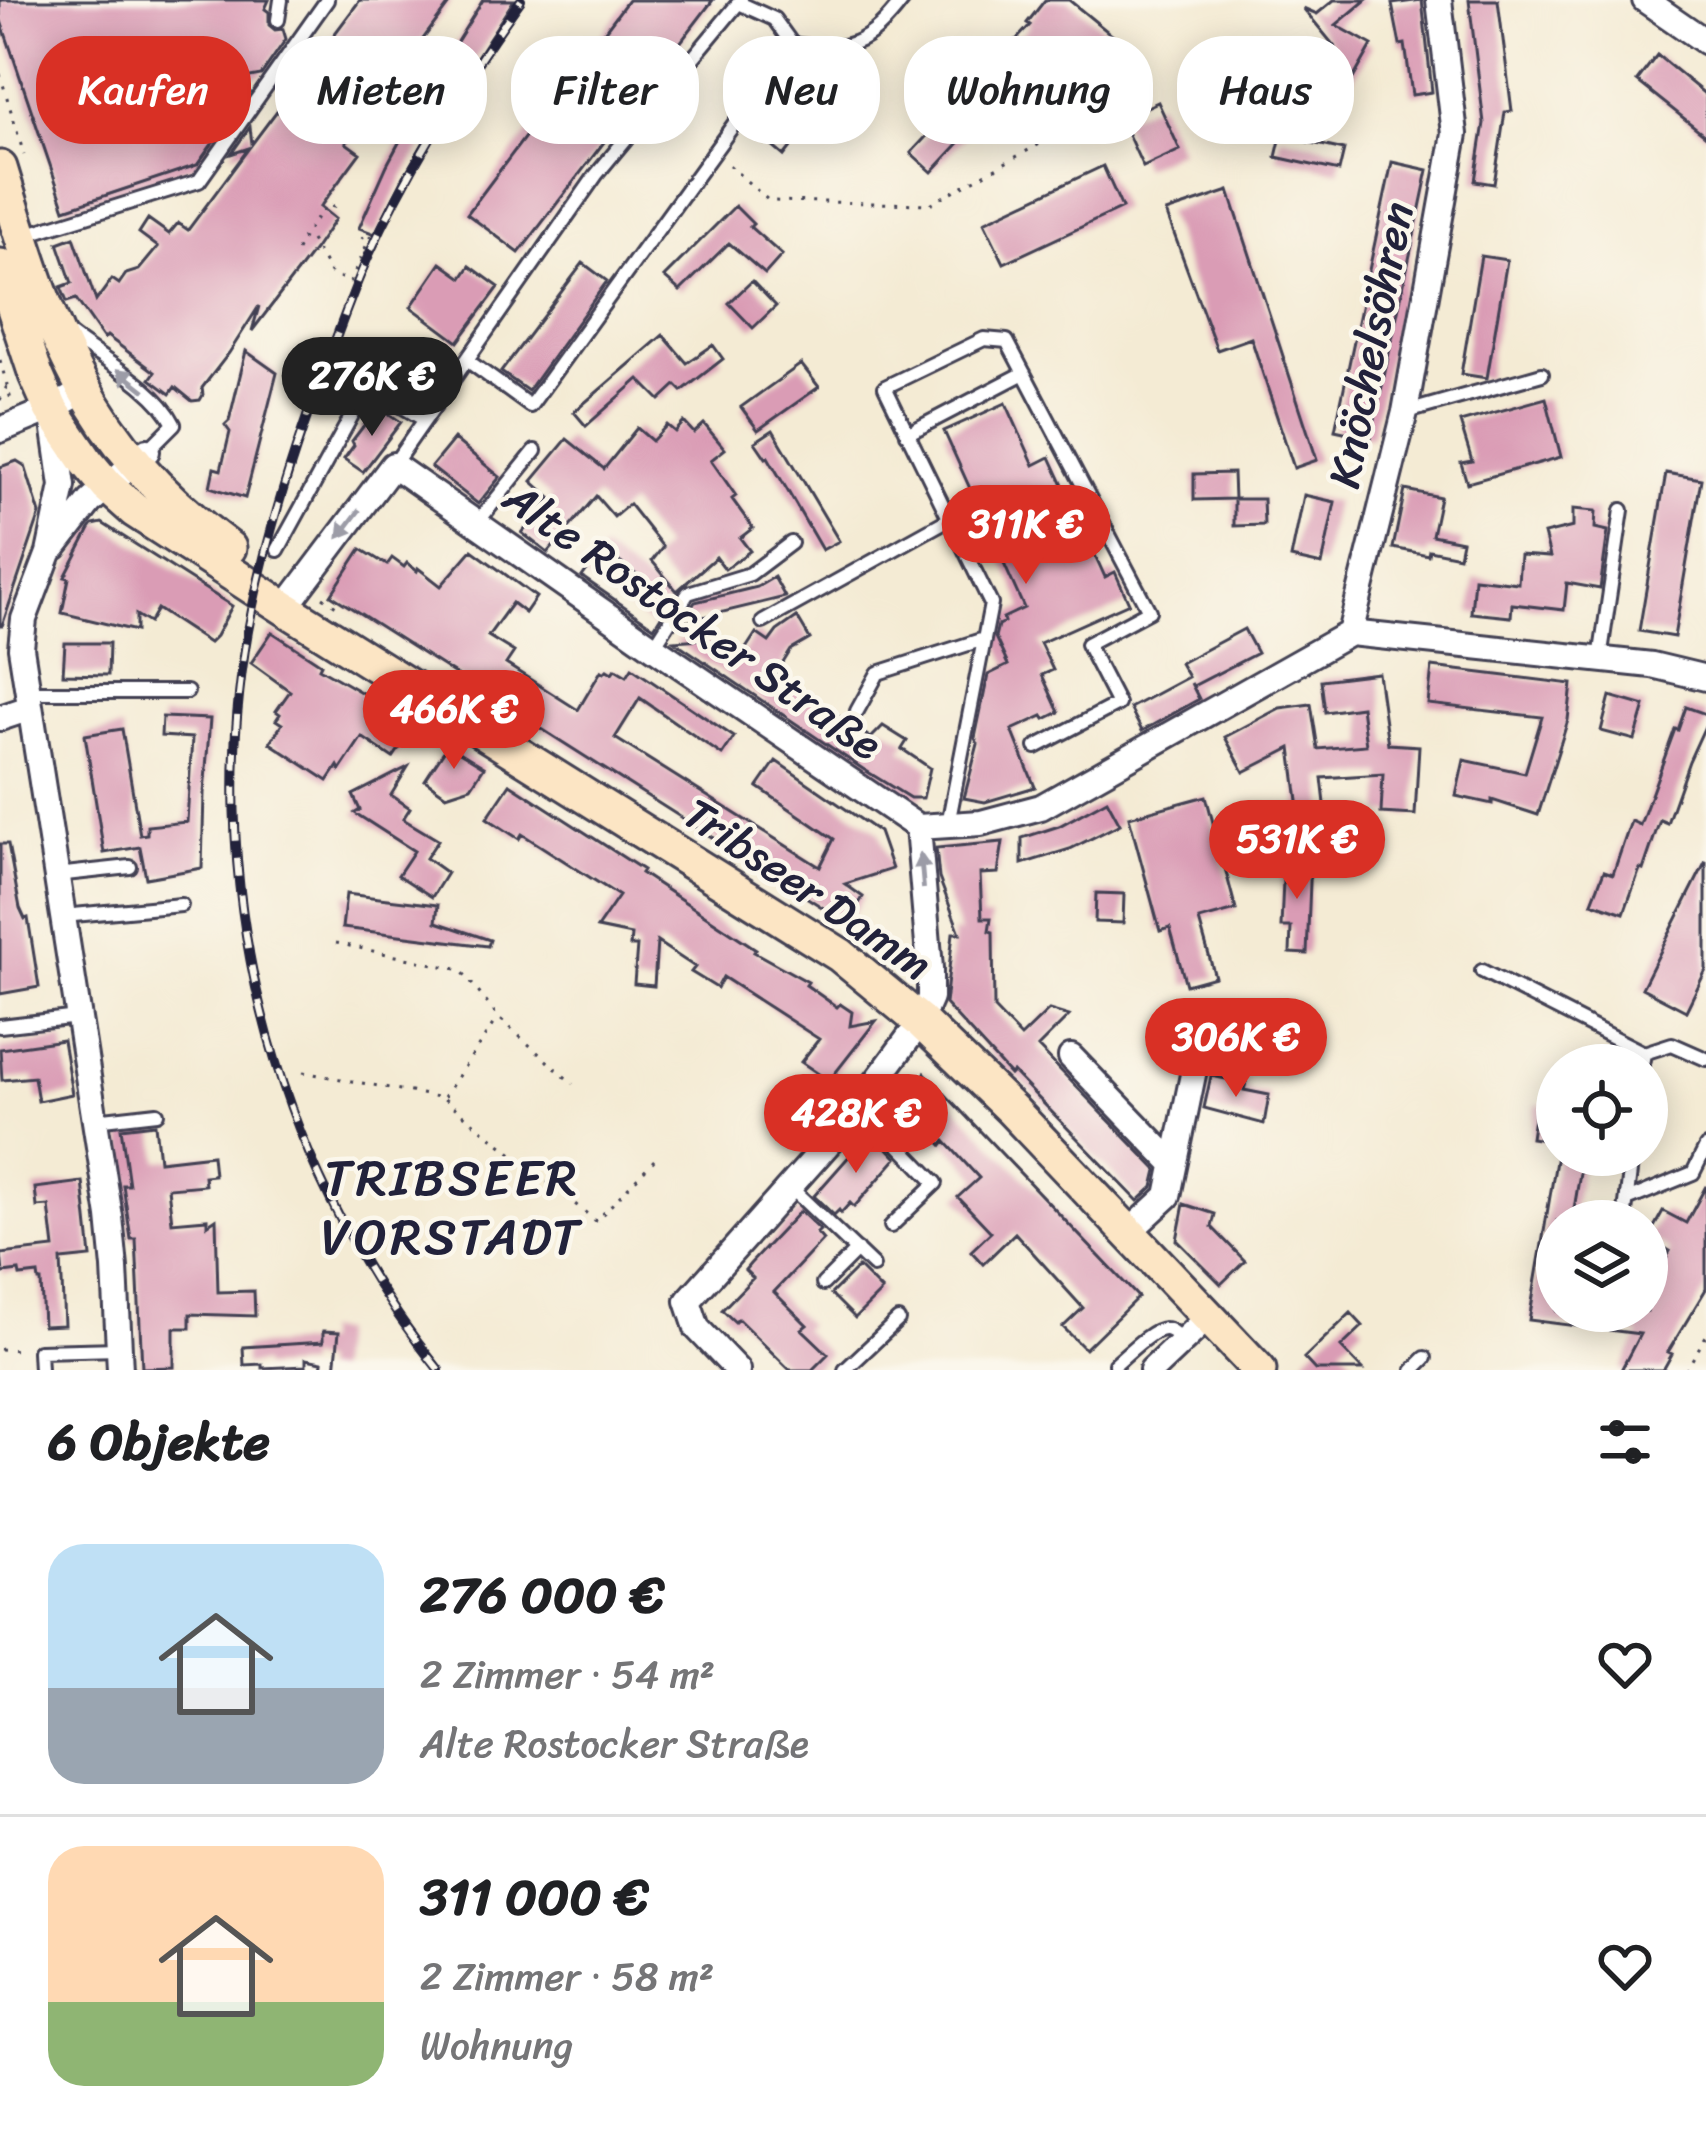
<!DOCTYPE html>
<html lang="de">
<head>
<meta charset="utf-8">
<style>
	:root { --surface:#fff; --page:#f6f6f6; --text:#202124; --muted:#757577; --line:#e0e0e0; --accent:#d93025 }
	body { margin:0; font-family:Sriracha,sans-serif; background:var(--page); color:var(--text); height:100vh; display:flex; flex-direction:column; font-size:45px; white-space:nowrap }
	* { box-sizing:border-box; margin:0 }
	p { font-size:39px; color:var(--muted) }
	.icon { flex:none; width:66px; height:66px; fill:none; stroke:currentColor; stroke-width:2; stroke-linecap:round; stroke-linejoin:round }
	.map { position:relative; height:1370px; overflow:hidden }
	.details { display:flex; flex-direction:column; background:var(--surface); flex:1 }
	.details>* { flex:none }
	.guide { position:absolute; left:36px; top:36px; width:1635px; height:108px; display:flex; gap:24px }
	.tools { position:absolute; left:1536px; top:1044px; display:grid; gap:24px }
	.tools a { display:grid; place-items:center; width:132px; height:132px; border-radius:50%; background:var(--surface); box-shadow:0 6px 30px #0003; font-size:60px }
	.price { position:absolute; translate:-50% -102px; padding:0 27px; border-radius:42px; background:var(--accent); color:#fff; font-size:39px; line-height:78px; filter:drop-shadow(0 3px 6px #0008) }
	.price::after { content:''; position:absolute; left:50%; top:72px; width:36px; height:27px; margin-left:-18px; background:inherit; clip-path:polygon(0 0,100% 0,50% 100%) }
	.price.on { background:#222; color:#fff }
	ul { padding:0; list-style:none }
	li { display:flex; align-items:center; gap:36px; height:300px; padding:0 48px }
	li+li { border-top:3px solid var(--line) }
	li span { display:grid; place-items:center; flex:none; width:336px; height:240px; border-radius:36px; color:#555 }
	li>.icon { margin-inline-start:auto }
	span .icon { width:144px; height:144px; fill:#fffc; stroke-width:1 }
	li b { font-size:51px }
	h2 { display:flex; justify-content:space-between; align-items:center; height:144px; padding:0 48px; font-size:51px }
	.tag { padding:0 42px; border-radius:48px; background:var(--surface); box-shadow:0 6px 30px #0003; font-size:42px; line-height:108px }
	.tag.on { background:var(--accent); color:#fff }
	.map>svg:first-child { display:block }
	.building { fill:#da9cb5 }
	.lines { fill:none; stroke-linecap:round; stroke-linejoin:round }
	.service-casing { stroke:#424052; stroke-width:18 }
	.minor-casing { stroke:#424052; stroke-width:30 }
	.secondary-casing { stroke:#424052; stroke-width:39 }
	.path { stroke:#424052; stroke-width:3; stroke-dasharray:3 9; stroke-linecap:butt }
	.service { stroke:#fff; stroke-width:12 }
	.minor { stroke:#fff; stroke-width:24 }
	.secondary { stroke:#fce5c4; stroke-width:33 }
	.rail-casing { stroke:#22223b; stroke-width:10 }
	.rail { stroke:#fbf7ec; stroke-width:6; stroke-dasharray:18; stroke-linecap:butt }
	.oneway { fill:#9c9ca7 }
	.labels { text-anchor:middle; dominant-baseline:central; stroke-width:9; stroke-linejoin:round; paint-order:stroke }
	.street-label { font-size:45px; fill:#22223b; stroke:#fbf7ec }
	.quarter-label { font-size:51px; letter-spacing:3px; fill:#22223b; stroke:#fbf7ec }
</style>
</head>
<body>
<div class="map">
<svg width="1706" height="1370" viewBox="0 0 1706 1370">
	<rect width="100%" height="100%" fill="#fbf7ec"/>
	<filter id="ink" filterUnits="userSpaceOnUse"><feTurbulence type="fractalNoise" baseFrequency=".00833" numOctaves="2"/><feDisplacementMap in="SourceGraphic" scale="24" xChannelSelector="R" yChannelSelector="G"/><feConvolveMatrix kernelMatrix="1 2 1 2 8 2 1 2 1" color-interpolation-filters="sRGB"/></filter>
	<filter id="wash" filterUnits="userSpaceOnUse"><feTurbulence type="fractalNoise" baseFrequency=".004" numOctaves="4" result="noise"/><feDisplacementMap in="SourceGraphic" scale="48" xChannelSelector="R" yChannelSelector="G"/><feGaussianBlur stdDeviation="2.7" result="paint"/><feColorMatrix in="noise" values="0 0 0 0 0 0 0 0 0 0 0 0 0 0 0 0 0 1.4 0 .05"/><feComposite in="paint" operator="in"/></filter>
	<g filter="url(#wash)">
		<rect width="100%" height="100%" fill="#f4ebd4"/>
		<g id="blocks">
			<!-- building -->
			<path class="building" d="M0,0H269L265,9L269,12V25L275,30L283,29L286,39L261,75L245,78L247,95L197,165L65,209L0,18Z
				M360,0H452L346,143L360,153L320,207L335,219L314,250L252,331L259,306L229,353L202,388L203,395L200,400L192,401L175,387L170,394L150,379L155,372L107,336L104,339L76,299L67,302L61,287L72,283L58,243L74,237L96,301L112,279L119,284L126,274L139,270L158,247L139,233L148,219L169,234L178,223L188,230L249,148L231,154L250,127L252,144Z
				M483,0H514L451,96L404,176L375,234L359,228L387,165L431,83Z
				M628,0H713L519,253L467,214Z
				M1045,0H1069L1124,45L1096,79L1052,43L932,172L911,153L1030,25L1027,23Z
				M1334,0H1366L1336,25L1372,45L1341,100L1315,85L1335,47L1303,8L1317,14Z
				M1422,0L1432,92L1412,95L1405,44L1400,45L1392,4Z
				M1469,0H1498L1512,111L1505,112L1494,184L1475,181L1484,123Z
				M1657,55L1706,95V136L1637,81Z
				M810,78L832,95L784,156L772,146L777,139L769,133Z
				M1158,102L1180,150L1143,167L1121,119Z
				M1281,136L1344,150L1339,171L1276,157Z
				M1392,162L1428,170L1371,438L1335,430Z
				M1103,166L1122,208L1004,263L984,222Z
				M1229,191L1317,460L1294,468L1251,338L1217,350L1166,212Z
				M735,206L753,224L750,227L782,255L765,274L729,243L680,291L664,277Z
				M1481,256L1507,260L1487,378L1461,374Z
				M441,263L462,278L470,266L499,287L458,342L411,307Z
				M583,263L607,281L528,391L501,372Z
				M752,281L776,306L753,328L729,303Z
				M663,335L687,363L713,345L723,359L682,391L676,385L660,400L639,379L586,426L574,412Z
				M246,351L277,373L245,498L210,487L214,468L221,470L230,432L225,425L229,421Z
				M801,364L819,387L758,430L741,407Z
				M1546,398L1561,457L1467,483L1461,463L1472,461L1460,422Z
				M1006,403L1034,465L1050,457L1105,577L1115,572L1129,603L1040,643L1053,670L1042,675L1059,712L1045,719L1043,716L1012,730L1035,787L985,802L964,798L978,744L975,738L988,675L1008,665L995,637L998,625L1004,622L1003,618L1024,608L944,431Z
				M375,411L383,414L385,411L401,422L363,472L344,459L354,445L352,441Z
				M684,422L694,433L704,424L725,449L711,460L736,496L732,499L753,528L740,538L750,551L725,569L716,557L677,591L652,561L663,547L629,504L614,517L596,496L548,553L522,533L551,498L532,481L567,439L604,469L637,428L652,441L667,425L675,432Z
				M773,430L839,541L822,550L768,457L766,458L755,442Z
				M454,439L500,477L478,504L431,467Z
				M17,461L25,466L40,514L2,626H0V467Z
				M1233,473L1234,499L1194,500V474Z
				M1666,473L1701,479L1674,637L1639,631Z
				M1405,490L1440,497L1432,535L1462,541L1459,556L1429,550L1428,555L1393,548Z
				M1304,495L1335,502L1322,565L1291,558Z
				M1234,499H1263L1264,525L1234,526Z
				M1573,509L1596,511L1595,528L1608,531L1600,589L1567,583L1564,610L1512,604L1511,617L1471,613L1474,578L1518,583L1520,555L1550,557L1544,534L1573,527Z
				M102,523L232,606L216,636L209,643L157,609L149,623L136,615V631L62,613L69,578L65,577L90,529L93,525Z
				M361,549L387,565L392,558L404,567L407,563L417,571L418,568L441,586L472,550L536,597L525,613L512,603L488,636L514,652L506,664L578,710L601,671L604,673L607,670L612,673L615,669L627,676L632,668L734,737L722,755L640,698L615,738L820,867L834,839L758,787L776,761L879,832L892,869L845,884L863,897L847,923L331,595Z
				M602,549L670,600L659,610L666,608L654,627L582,577Z
				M774,577L785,597L682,622L695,602L757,587Z
				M797,617L810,639L791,650L776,674L871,738L883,726L907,741L902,749L930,768L923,798H910L863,769L674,641L701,639L721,652L731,650L741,656L756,633L769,642L777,631Z
				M1244,629L1257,653L1193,686L1191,683L1199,699L1142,731L1130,708L1188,677L1180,663Z
				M272,632L321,664L319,668L416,724L393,758L362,737L340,770L338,766L328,781L270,743L282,724L276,720L280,714L276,711L290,691L251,663Z
				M65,643H109L108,675L63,674Z
				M1432,667L1572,684L1568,720L1538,815L1492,800V804L1456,796L1464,760L1525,773L1542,717L1428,704Z
				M1378,673L1388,744L1419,746L1415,815L1381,813L1383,774L1322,778L1326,812L1300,816L1291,748L1244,772L1225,737L1280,708L1311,704L1318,749L1366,745L1361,707L1325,712L1321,680Z
				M1610,696L1645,706L1635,740L1601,731Z
				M1686,707L1706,714V724L1689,761L1667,823L1660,820L1643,870L1640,869L1624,913L1592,902L1604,871L1613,874L1631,821L1640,825L1675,729L1678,730Z
				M162,717L210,719L204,793L202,868L146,878L140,847L104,853L85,735L122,729L140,835L147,834V826L187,822L192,738L161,736Z
				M448,745L484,767L471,787L446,795L425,780Z
				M408,767L391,795L410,808L403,819L438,840L426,858L447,873L432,897L398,875L414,851L355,813L360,810L353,795Z
				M510,784L643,870L641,873L756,949L754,952L808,982L806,985L837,1007L840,1004L852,1012L850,1026L876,1021L829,1081L801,1062L819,1039L723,977L717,988L691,972L695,967L657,942L654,986L634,984L637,946H630L631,935L597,928L619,896L522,834L519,839L487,818Z
				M1206,796L1236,910L1199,920L1215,977L1186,985L1170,928L1160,931L1129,817Z
				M1107,800L1120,824L1070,849L1022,864V838L1059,826Z
				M1003,842L998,873L980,874L982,918H991L989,931L993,932L994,1009L1021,1037L1049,1010L1069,1016L1038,1047L1157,1170L1153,1187L1138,1201L1013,1072L1010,1075L945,1004L953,933H960L939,878L936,848Z
				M0,844H8L20,908L25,919L28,918L39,987L0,994Z
				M1284,858L1311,859L1307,954L1290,953L1291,927H1281Z
				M1706,861V970L1686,1011L1642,988Z
				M1096,893L1124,894L1123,923L1095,922Z
				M346,894L438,905L436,922L490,940L488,946L342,928Z
				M1251,1023L1296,1030L1291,1060L1246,1053L1248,1045L1230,1042L1233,1026L1250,1029Z
				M63,1040L72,1094L38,1101L34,1077L2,1080L0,1049Z
				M925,1073L1138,1297L1085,1349L1063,1327L1083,1308L1015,1233L983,1264L971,1251L991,1232L958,1197L979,1178L945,1141L942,1145L925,1127L911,1143L888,1118Z
				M1211,1076L1246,1083L1244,1090L1269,1095L1264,1124L1204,1108Z
				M1536,1104L1557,1107V1142L1531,1138Z
				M155,1124L159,1161L212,1155L214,1175L204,1176L205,1185L168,1188L172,1222L207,1219V1225L216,1219L218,1292L254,1291L255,1316L190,1314V1328H174V1367L142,1368L136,1239H131L123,1185H129L121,1128Z
				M874,1134L897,1158L854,1207L850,1203L841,1213L839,1210L834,1215L814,1196L852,1153L868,1137L870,1139Z
				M1557,1155H1583L1572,1221H1557V1311H1647V1293L1670,1251L1648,1238L1663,1211L1686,1223L1706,1186V1289L1668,1352L1672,1354L1663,1370H1621L1640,1334L1529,1320Z
				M83,1182L91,1257L61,1260L64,1325L43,1326L41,1281H39L38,1274L20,1276L19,1271L3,1273L1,1254L54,1248L49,1206L37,1207L35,1188Z
				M1184,1204L1215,1214L1212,1227L1245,1261L1221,1284L1177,1240Z
				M800,1211L820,1230L817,1233L823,1240L774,1292L807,1325L802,1329L828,1354L812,1370H790L738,1319L735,1322L722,1310L753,1278L745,1270L750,1264Z
				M858,1267L882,1291L855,1318L831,1294Z
				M1351,1313L1363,1326L1341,1347L1363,1370H1315L1304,1358Z
				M323,1331L339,1332L335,1370H321L322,1362L306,1359V1366L262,1368V1364L244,1365L243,1347L323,1342Z"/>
		</g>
	</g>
	<g filter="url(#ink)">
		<use href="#blocks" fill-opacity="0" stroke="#424052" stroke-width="3"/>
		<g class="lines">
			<defs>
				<path id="service" d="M739,3L774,19L792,44C848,53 869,45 903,0
					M278,20L281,0
					M22,236L199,181L327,0
					M69,334C100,359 156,387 174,424L148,450
					M468,361L530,406L792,44
					M1407,412L1542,374
					M907,434L1024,373
					M394,464L596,175L741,0
					M477,523L535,451
					M278,550L368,386L425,420
					M763,622L949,519
					M654,646L688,593L750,574L791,543
					M1600,659L1622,510
					M28,692H187
					M857,711L878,673L984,639
					M948,824L991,604L885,387L984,339L1007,341L1149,611L1087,644L1118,704L1036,747
					M56,875L130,867
					M63,916L181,905
					M1482,971L1644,1053
					M0,1026L78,1017
					M1642,1065L1644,1053L1672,1044L1706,1059
					M860,1105L936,1183L891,1226
					M95,1120L157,1113
					M790,1187L873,1266
					M1627,1200L1693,1173L1706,1147
					M1624,1221L1632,1155
					M823,1284L857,1250
					M1115,1364C1125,1356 1152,1328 1165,1329C1171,1329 1177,1336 1182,1340
					M40,1370L39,1351L119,1349
					M845,1370L898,1320
					M1413,1370L1425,1358"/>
				<path id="minor" d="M1645,0L1706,42
					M54,423L63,486L49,553L24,619L21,648L110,1217L115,1268L120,1370
					M0,430L51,409L83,391
					M55,547L90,502L147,451
					M295,595L393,465L653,647L918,827
					M1350,633L1405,412L1455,134L1439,0
					M0,718L30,708
					M918,827L981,823L1041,807L1350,633L1652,665L1706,678
					M918,827L930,968V998L920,1021
					M1071,1057L1174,1164
					M1129,1232L1168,1196L1196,1060
					M737,1370L697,1328L688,1301L843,1127L910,1036
					M1152,1370L1208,1317"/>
				<path id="secondary" d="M0,168C50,332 85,443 229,548
					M0,266L36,375L51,409L87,462L107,486L135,511L291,612L840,955L920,1021L1012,1110L1259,1370"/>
			</defs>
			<!-- service casing -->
			<use href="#service" class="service-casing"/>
			<!-- minor casing -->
			<use href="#minor" class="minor-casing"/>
			<!-- secondary casing -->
			<use href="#secondary" class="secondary-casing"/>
			<!-- path -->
			<path class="path" d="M0,74L24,155
				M729,165L769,201L930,204L1089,117
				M362,239L366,231
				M311,240L330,273L350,282L372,233
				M297,251L304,235L326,205L334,207L336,201
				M0,360L11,400
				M0,400L7,386
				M323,597L339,608
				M336,943L461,970L498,1017L573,1084
				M303,1072L443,1098L596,1221L658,1156
				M444,1097L496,1020
				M0,1349L22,1350
				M1686,1370L1706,1336"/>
			<!-- service -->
			<use href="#service" class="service"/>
			<!-- minor -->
			<use href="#minor" class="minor"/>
			<!-- secondary -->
			<use href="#secondary" class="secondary"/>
			<defs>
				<path id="rail" d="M439,1370C269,1159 198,877 252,610C269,527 295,447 325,367C339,331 352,293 368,257C407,170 465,78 521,0"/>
			</defs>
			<!-- rail casing -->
			<use href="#rail" class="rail-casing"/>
			<!-- rail -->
			<use href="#rail" class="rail"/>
		</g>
		<!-- one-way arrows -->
		<defs><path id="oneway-solid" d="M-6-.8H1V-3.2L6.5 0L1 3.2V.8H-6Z" transform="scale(3)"/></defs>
		<g class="oneway">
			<use href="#oneway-solid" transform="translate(131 380) rotate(-142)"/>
			<use href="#oneway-solid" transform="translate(349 524) rotate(127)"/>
			<use href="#oneway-solid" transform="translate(922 871) rotate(-95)"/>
		</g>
	</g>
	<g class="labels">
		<!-- street labels -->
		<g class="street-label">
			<text transform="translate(1371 345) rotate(-79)">Knöchelsöhren</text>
			<text transform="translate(693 621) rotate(35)">Alte Rostocker Straße</text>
			<text transform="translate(808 889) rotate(34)">Tribseer Damm</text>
		</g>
		<!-- quarter labels -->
		<g class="quarter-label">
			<text x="452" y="1178">TRIBSEER<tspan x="452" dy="59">VORSTADT</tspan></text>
		</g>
	</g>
</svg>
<div class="tools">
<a><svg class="icon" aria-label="locate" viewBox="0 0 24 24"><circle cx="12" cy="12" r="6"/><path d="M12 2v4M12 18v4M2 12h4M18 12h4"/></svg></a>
<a><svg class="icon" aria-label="layers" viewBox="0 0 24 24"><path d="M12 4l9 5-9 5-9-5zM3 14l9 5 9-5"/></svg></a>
</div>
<b class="price on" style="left:372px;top:439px">276K €</b>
<b class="price" style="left:1026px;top:587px">311K €</b>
<b class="price" style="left:454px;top:772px">466K €</b>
<b class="price" style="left:1297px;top:902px">531K €</b>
<b class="price" style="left:1236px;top:1100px">306K €</b>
<b class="price" style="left:856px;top:1176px">428K €</b>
<div class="guide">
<a class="tag on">Kaufen</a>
<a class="tag">Mieten</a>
<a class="tag">Filter</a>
<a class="tag">Neu</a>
<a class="tag">Wohnung</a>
<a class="tag">Haus</a>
</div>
</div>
<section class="details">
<h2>6 Objekte<svg class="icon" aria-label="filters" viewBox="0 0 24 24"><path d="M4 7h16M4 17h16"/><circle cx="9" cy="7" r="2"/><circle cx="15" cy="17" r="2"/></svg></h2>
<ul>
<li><span style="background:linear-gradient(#bfe0f5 60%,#9aa5b1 0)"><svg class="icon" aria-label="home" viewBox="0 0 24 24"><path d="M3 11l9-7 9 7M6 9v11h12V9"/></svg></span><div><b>276 000 €</b><p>2 Zimmer · 54 m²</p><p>Alte Rostocker Straße</p></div><svg class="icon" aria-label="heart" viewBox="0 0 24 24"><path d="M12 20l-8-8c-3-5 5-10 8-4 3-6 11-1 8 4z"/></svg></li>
<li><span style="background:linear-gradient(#ffd9b3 65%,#8fb573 0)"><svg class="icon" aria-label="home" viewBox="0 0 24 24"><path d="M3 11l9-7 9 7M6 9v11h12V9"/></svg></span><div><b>311 000 €</b><p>2 Zimmer · 58 m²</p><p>Wohnung</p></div><svg class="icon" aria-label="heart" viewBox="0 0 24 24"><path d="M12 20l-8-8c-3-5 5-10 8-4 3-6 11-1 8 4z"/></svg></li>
</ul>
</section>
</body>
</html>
